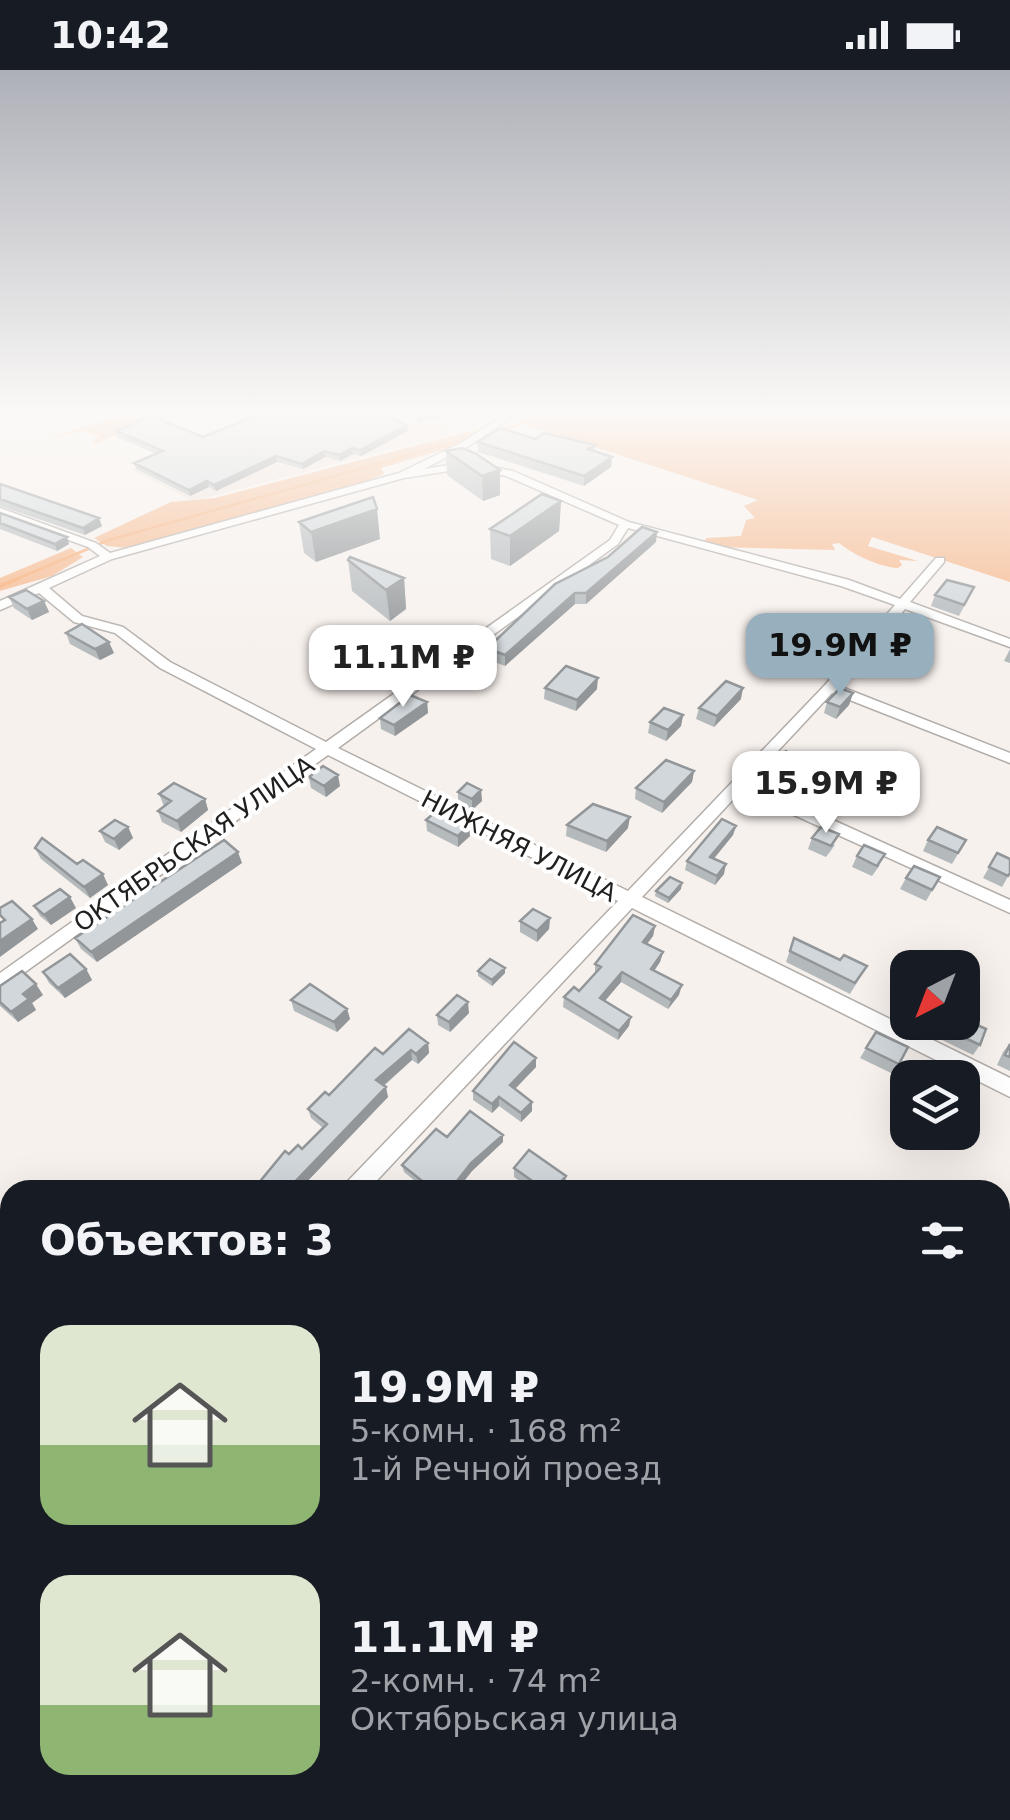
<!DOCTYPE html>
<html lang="ru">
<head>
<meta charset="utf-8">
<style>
	:root { --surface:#171b24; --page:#242831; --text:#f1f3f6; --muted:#9ea1a6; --accent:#98b0be }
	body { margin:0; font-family:"DejaVu Sans",sans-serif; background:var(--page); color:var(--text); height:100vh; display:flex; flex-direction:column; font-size:38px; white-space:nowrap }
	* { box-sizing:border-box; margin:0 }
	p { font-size:32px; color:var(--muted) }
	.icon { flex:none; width:55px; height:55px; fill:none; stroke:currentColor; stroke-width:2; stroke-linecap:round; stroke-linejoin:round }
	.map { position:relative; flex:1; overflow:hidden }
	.drawer { position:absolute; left:0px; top:1110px; width:1010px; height:640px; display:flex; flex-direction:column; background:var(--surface); border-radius:30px 30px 0 0; box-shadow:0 10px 40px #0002 }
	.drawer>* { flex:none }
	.needle { width:65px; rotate:222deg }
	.buttons { position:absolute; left:890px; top:880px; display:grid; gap:20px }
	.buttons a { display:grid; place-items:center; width:90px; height:90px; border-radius:20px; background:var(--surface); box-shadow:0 10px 40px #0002; font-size:50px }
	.price { position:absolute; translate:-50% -85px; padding:0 22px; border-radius:20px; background:#fff; color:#222; font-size:32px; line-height:65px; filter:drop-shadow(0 2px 5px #0008) }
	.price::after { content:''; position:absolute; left:50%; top:60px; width:30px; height:22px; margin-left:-15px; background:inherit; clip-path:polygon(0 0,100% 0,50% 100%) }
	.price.on { background:var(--accent); color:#111 }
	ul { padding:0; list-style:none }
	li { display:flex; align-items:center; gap:30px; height:250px; padding:0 40px }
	li span { display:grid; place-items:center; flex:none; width:280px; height:200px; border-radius:30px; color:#555 }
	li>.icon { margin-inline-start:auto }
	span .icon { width:120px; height:120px; fill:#fffc; stroke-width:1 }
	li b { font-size:42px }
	h2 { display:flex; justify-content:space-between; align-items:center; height:120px; padding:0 40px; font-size:42px }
	.status { display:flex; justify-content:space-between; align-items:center; height:70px; padding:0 50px; background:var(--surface); direction:ltr }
	.status svg { height:28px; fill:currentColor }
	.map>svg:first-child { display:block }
	.built { fill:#f0e3db }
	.green { fill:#f6b88d }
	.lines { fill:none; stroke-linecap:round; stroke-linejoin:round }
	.stream-far1 { stroke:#f7a970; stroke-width:2.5 }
	.stream { stroke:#f7a970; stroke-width:4 }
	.minor-casing { stroke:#b2ada9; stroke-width:3 }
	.minor { fill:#fff; fill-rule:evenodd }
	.wall { fill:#b4b9bc }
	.shaded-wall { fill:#929699 }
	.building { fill:#d1d7db; stroke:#929699; stroke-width:2.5 }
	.labels { text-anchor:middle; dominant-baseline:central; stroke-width:8; stroke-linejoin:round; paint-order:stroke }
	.street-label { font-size:25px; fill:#211f1d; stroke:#fff }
</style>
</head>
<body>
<div class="status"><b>10:42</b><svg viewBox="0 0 49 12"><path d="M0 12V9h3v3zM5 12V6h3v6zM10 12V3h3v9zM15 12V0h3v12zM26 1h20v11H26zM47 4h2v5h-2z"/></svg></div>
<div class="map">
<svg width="1010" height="1750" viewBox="0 0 1010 1750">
	<rect width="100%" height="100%" fill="#f7f1ed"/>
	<!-- built -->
	<path class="built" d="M266,345H435L450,364L193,431L132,400Z"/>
	<!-- green -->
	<path class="green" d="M157,345L96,374L92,372L99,366L82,361L48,369C89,355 112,345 157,345Z
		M531,345H1010V512L872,467L868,476L918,491L899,490L902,495L898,498C879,497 854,485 839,473L832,474L835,480L718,477L705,472L706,468L741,466L746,450L755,448L744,436L758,430L523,354Z
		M491,356L507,361L381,398L384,404L361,413L128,478L107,476L94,468L171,432L215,428Z
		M71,478L83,487L52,506L0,521V508Z
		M10,1244V1456L6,1461L0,1454V1252Z
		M398,1740H546L545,1750H393Z"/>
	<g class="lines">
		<!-- stream-far1 -->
		<path class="stream-far1" d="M484,364L552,345
			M12,511L109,470L473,367"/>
		<!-- stream -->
		<path class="stream" d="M0,516L18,509"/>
		<defs>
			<path id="minor" d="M504,345H515L469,376L424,399L468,392L513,401L629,452L849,510L900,529L936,488H944V492L910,532L1010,569V577L905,539L839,616L1010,683V693L832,623L749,712L1010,830V843L741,721L642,827L1010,1008V1027L632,838L368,1120H343L346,1113L618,831L328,685L0,920V903L316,679L160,598L115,563L74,552L39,523L0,540V531L100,486L88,477L0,445V438L96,473L110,483L399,403L463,372ZM468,398L506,406L619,455L610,470L326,672L170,592L123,557L82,546L49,518L112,489L404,408ZM628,458L841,516L895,535L825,615L628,821L338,678L618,474Z
				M10,1474V1506L0,1511V1478Z"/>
		</defs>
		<!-- minor casing -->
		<use href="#minor" class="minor-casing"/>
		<!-- minor -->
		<use href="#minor" class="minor"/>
	</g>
	<!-- wall -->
	<path class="wall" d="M407,355L408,361L361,386L353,384L340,391L325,387L303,399L277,392L216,421L209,417L190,426L136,399L134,393L157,384L117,367L116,361L203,367Z
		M535,369L595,375V381L611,397L584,416L478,382V372Z
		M462,378L500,425L483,431L447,405L446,381Z
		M0,414L102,456L85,465L0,436Z
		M561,431L559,461L510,496L491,489L490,459Z
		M0,443L67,467L69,474L57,481L0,459Z
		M299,452L380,469L316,492L304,483Z
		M656,472L586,534H575L505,596L497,593L484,605L463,596V585L493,573Z
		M348,490L404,508L406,539L390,551L352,521Z
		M974,517L959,546L931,536L935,525Z
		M9,527L44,531L49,542L32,550L14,538Z
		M66,563L114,583L100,590L70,574Z
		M1010,579V593L1004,591Z
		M545,618L597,619L576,641L544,629Z
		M853,623L849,635L836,649L824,643L827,632Z
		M741,629L714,657L696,649L699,638Z
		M427,632L428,643L395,666L381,659L380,648Z
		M683,645L681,656L666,671L648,663L650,652Z
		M768,700L810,702L793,720L766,708Z
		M694,701L692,712L662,743L635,729L636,718Z
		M309,707L340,716L326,727L311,718Z
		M481,720L482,731L472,740L458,733V722Z
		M159,724L205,729L208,740L181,762L162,752L158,741L164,736Z
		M457,749L470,766L458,777L427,761L426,750Z
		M567,755L628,758L606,782L566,766Z
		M736,756L733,765L714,788L724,804L715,815L685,800L687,791Z
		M128,757L133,768L119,780L105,772L100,761Z
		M812,768L835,775L826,787L808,779Z
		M928,770H966L952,794L923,781Z
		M35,778L108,815L90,828L41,789Z
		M997,783L1010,803L1002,817L983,808Z
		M857,786L880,795L872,806L852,797Z
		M242,793L97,892L81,879L75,868Z
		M940,807L926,831L900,819L906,808Z
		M681,819L668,833L655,826L656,821Z
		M34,836L76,838L51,855L40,846Z
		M550,848L549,859L537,872L520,862V851Z
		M655,856L653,866L647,874L663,882L660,892L654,901L679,925L668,939L621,912L604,931L629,956L618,970L563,937L564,927L579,921L595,904V894Z
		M794,868L840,890L867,896L850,924L786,892Z
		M86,899L92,910L65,928L49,913L43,902Z
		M478,901L505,903L492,916L478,906Z
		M0,916L43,925L32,933L36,940L18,952L0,936Z
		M291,930L347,939L350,949L337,962L294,941Z
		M469,943L450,962L438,955L437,945Z
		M947,952L980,975L973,985L938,968Z
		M876,962L899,994L893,1004L860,988Z
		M428,973L429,983L418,994L412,990L384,1016L388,1027L299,1120L289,1084L302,1079L323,1058L311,1048L308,1039L383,984Z
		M1010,973V1001L997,995L1003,982Z
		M536,988V997L515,1019L532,1041L521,1052L499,1036L492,1043L473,1030V1021Z
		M447,1067L503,1072L472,1101L457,1120H426L404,1102L402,1095Z
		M514,1098L565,1115L560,1120H532L514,1107Z"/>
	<!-- shaded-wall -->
	<path class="shaded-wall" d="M428,345H447L417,353V348Z
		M407,355L408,361L361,386L360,380Z
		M352,378L353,384L340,391L339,385Z
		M324,381L325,387L303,399L302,394Z
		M276,386L277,392L216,421L214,415Z
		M612,387L611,397L584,416V406Z
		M500,400V425L483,431L482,406Z
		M207,411L209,417L190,426L189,420Z
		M561,431L559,461L510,496V466Z
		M377,439L380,469L316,492L311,462Z
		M99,448L102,456L85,465L83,458Z
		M657,462L656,472L586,534V523Z
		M67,467L69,474L57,481L55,474Z
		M404,508L406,539L390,551L386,520Z
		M575,523V534L505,596V585Z
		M44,531L49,542L32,550L27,539Z
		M109,572L114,583L100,590L95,579Z
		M497,582V593L484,605V594Z
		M598,608L597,619L576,641L577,630Z
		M743,618L741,629L714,657L717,646Z
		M853,623L849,635L836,649L840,637Z
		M427,632L428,643L395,666L394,655Z
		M683,645L681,656L666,671L668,660Z
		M812,694L810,702L793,720L795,712Z
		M694,701L692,712L662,743L664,732Z
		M338,705L340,716L326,727L324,716Z
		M481,720L482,731L472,740V729Z
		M205,729L208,740L181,762L177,751Z
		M630,747L628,758L606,782L607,771Z
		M469,755L470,766L458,777V766Z
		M736,756L733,765L708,796L710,787Z
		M128,757L133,768L119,780L114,769Z
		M238,782L242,793L97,892L91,882Z
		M726,794L724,804L715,815L717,806Z
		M103,804L108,815L90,828L84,817Z
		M682,813L681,819L668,833L669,828Z
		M70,827L76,838L51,855L44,845Z
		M550,848L549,859L537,872V861Z
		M32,849L38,859L0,887V871Z
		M655,856L653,866L641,882L643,872Z
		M663,882L660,892L649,908L651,899Z
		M505,898V903L492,916V910Z
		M86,899L92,910L65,928L58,918Z
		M622,902L621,912L599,938L600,928Z
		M36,914L43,925L32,933L36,940L18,952L11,942L23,924Z
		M682,915L679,925L668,939L671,930Z
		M468,932L469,943L450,962L449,952Z
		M347,939L350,949L337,962L334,952Z
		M631,947L629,956L618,970L619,961Z
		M428,973L429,983L418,994L416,984Z
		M411,980L412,990L378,1020L376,1010Z
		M536,988V997L510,1024V1015Z
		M386,1017L388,1027L299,1120H287Z
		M499,1027V1036L492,1043V1034Z
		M532,1032V1041L521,1052V1043Z
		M503,1065V1072L472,1101L457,1120H450L471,1093Z
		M566,1106L565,1115L560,1120H554Z
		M0,1545L10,1557V1572L0,1558Z
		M10,1573V1586L0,1597V1584Z"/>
	<!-- building -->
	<path class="building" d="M259,345H386L407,355L360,380L352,378L339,385L324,381L302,394L276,386L214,415L207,411L189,420L134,393L163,381L116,361L152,346L203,367Z
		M500,358L535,369L544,363L595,375L588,379L612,387L584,406L478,372Z
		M462,378L475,383L500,400L482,406L446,381Z
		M0,414L99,448L83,458L0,429Z
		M542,424L561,431L510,466L490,459Z
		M373,427L377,439L311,462L299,452Z
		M0,443L67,467L55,474L0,453Z
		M642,457L657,462L586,523H575L505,585L497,582L484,594L463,585L482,569L493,573L555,514L608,487Z
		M350,487L404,508L386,520L348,490Z
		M947,510L974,517L964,535L935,525Z
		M26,520L44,531L27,539L9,527Z
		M82,554L109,572L95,579L66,563Z
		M566,596L598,608L577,630L545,618Z
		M726,611L743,618L717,646L699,638Z
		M840,618L853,623L840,637L827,632Z
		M410,625L427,632L394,655L380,648Z
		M664,638L683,645L668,660L650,652Z
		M786,681L812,694L795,712L768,700Z
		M666,690L694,701L664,732L636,718Z
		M323,696L338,705L324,716L309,707Z
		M174,713L205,729L177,751L158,741L171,731L159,724Z
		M467,713L481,720L472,729L458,722Z
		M593,734L630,747L607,771L567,755Z
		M442,736L456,743L452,747L469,755L458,766L426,750Z
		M722,749L736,756L710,787L726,794L717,806L687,791Z
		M115,750L128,757L114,769L100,761Z
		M821,757L839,764L831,776L812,768Z
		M937,757L966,770L958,783L928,770Z
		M42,768L77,794L83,790L103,804L84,817L35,778Z
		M224,770L238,782L91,882L75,868Z
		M864,775L885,784L877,796L857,786Z
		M997,783L1010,789V803L1008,806L989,797Z
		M914,796L940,807L932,820L906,808Z
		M670,807L682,813L669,828L656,821Z
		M60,819L70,827L44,845L34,836Z
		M12,831L32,849L0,871V853L5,850L0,845V838Z
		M533,839L550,848L537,861L520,851Z
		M633,845L655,856L643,872L663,882L651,899L682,915L671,930L622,902L600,928L631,947L619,961L564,927L574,917L579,921L601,897L595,894Z
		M794,868L840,890L844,885L867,896L855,913L790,881Z
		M70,884L86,899L58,918L43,902Z
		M490,889L505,898L492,910L478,901Z
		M22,901L36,914L23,924L29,929L11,942L0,932V916Z
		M310,914L347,939L334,952L291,930Z
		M457,925L468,932L449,952L437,945Z
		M962,948L986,959L980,975L944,958L948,952H962Z
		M409,959L428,973L416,984L411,980L376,1010L386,1017L287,1120H253L285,1081L289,1084L298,1075L302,1079L327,1054L308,1039L325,1022L329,1025L375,978L383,984Z
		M876,962L908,977L899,994L866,978Z
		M514,972L536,988L510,1015L532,1032L521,1043L499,1027L492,1034L473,1021Z
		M1010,974V987L1005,985Z
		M470,1041L503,1065L471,1093L450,1120H429L431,1118L402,1095L436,1059L447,1067Z
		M529,1080L566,1106L554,1120H545L514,1098Z
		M0,1558L10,1572L0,1584Z"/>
	<!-- sky -->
	<linearGradient id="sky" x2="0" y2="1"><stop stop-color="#aeb0b8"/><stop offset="0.58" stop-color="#fbf9f7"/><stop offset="1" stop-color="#fbf9f7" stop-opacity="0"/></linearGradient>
	<rect width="1010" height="590" fill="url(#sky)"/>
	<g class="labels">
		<!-- street labels -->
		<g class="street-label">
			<text transform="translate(194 774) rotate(-35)">ОКТЯБРЬСКАЯ УЛИЦА</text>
			<text transform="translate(519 776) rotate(27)">НИЖНЯЯ УЛИЦА</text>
		</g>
	</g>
</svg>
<div class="buttons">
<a><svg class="needle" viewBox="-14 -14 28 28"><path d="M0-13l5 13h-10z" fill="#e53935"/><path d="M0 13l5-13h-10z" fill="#9ea1a6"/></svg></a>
<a><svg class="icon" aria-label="layers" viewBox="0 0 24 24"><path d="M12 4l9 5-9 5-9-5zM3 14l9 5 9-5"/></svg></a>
</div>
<b class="price on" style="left:840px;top:628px">19.9M ₽</b>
<b class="price" style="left:403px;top:640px">11.1M ₽</b>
<b class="price" style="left:826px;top:766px">15.9M ₽</b>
<section class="drawer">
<h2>Объектов: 3<svg class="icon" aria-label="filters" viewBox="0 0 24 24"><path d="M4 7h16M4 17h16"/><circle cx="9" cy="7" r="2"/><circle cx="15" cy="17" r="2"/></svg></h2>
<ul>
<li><span style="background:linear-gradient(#dfe7d0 60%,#8fb573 0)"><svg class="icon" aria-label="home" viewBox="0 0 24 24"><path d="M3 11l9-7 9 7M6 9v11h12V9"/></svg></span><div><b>19.9M ₽</b><p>5-комн. · 168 m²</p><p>1-й Речной проезд</p></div></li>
<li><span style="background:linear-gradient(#dfe7d0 65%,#8fb573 0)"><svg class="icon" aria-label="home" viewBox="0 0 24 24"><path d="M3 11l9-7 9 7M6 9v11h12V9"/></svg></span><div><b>11.1M ₽</b><p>2-комн. · 74 m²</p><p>Октябрьская улица</p></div></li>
</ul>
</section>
</div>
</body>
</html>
